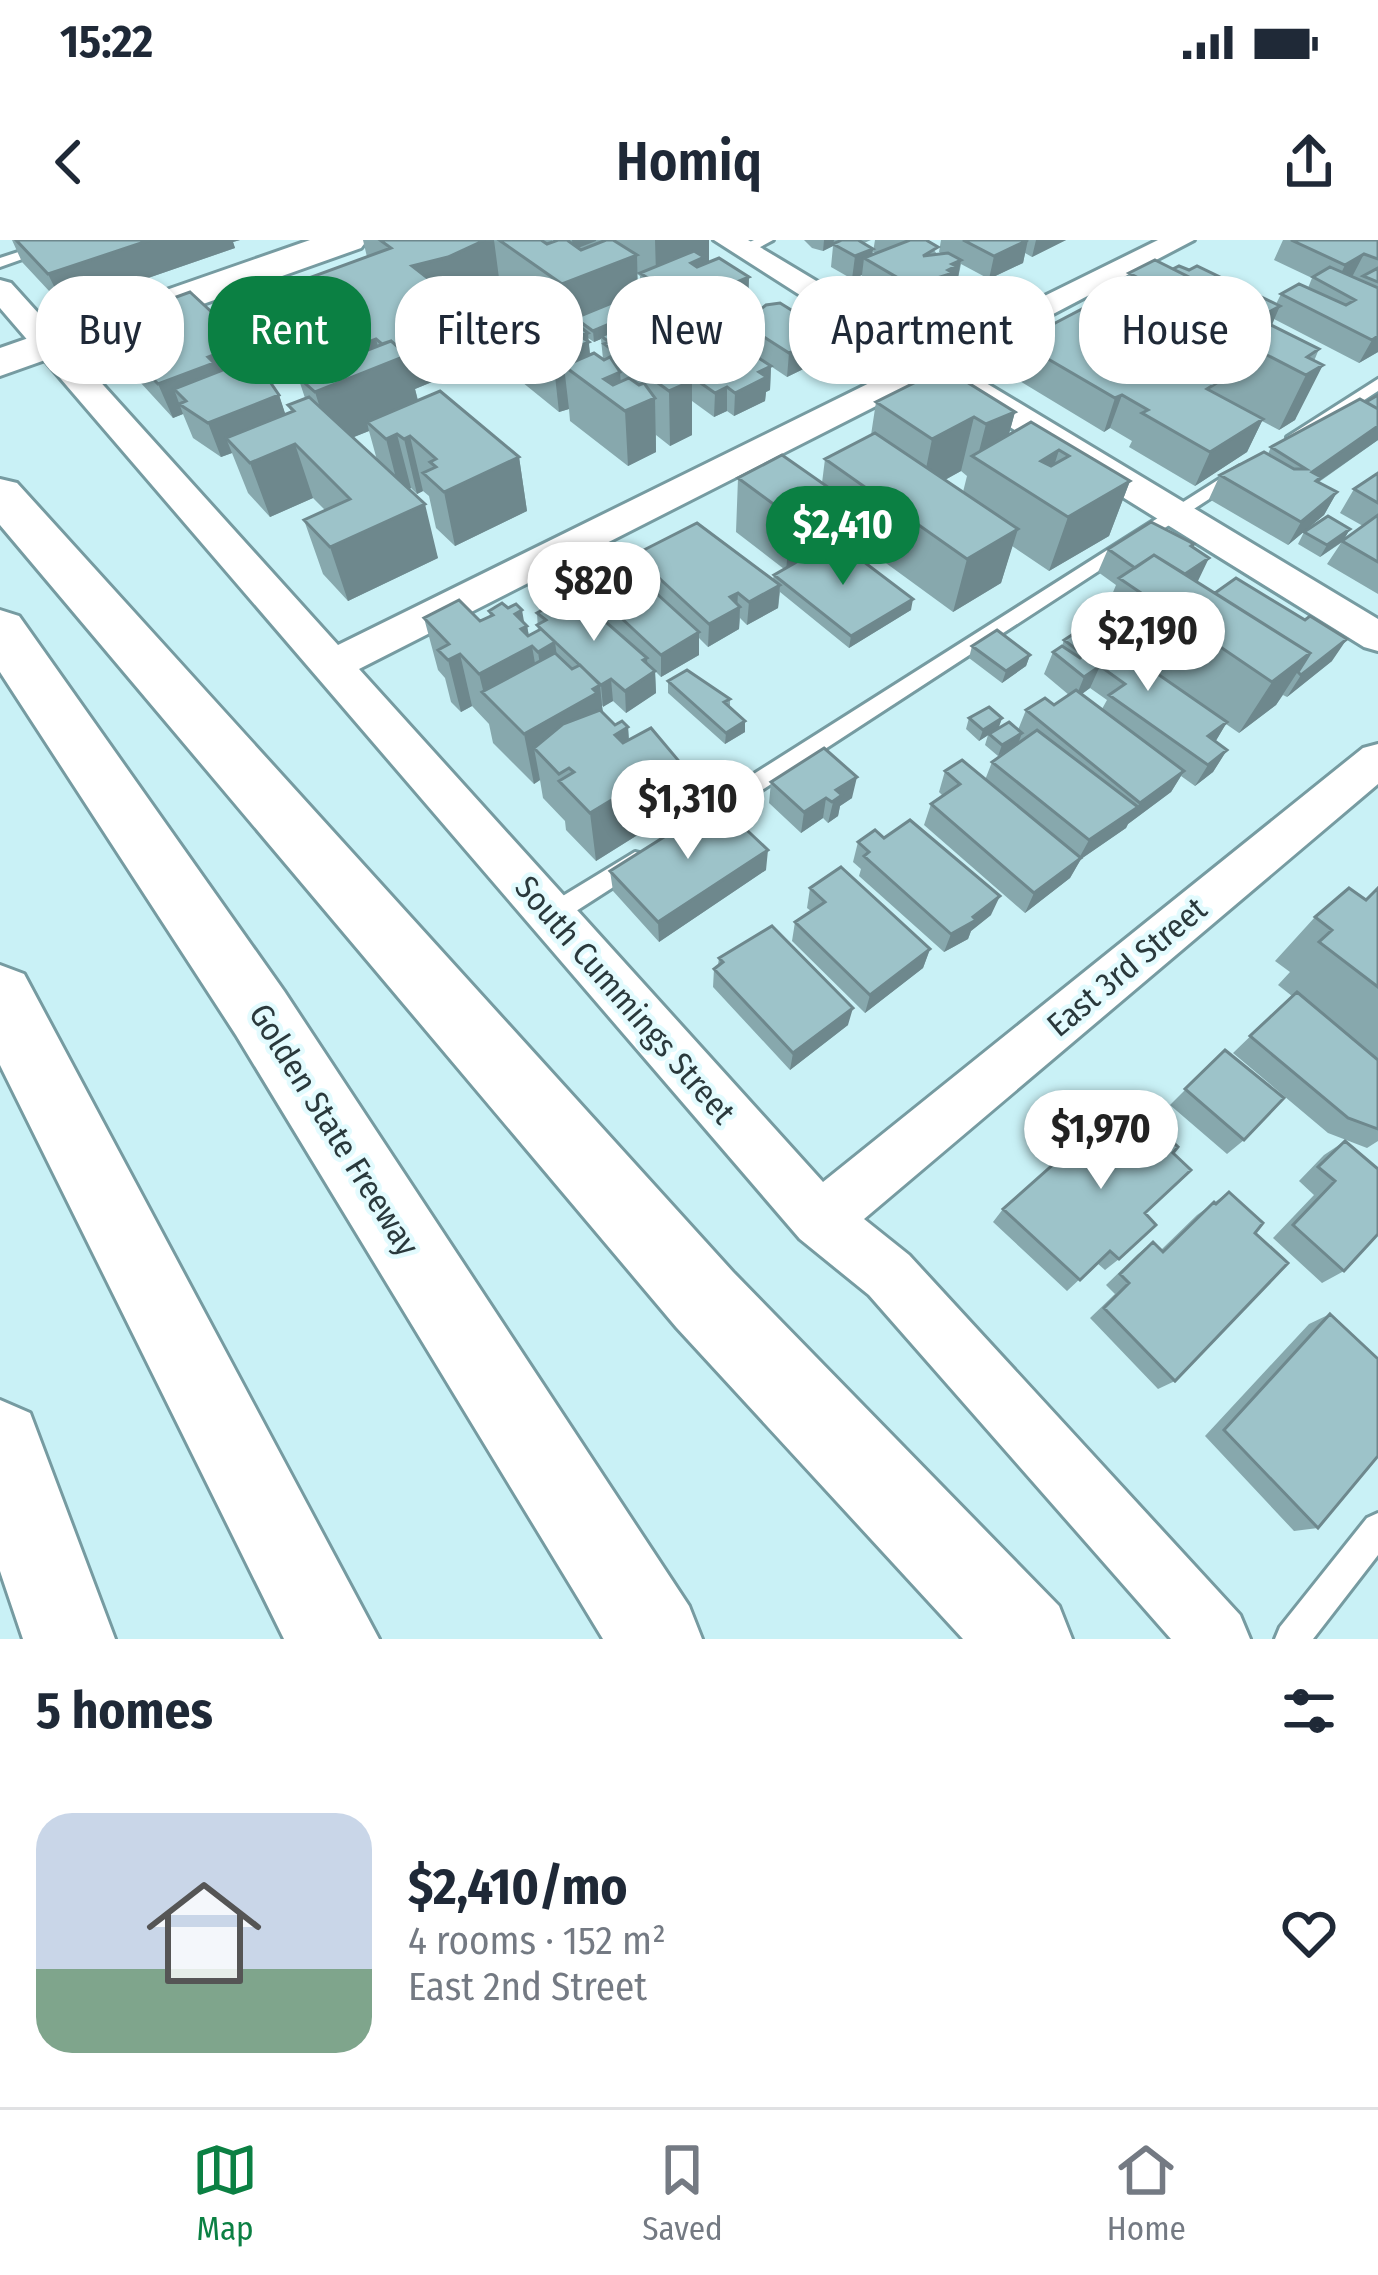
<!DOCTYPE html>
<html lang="en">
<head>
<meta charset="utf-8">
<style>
	:root { --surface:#fff; --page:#f6f6f7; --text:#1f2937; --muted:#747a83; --line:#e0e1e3; --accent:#0b8043 }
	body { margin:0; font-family:"Fira Sans Condensed",sans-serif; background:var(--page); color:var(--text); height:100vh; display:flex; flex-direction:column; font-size:45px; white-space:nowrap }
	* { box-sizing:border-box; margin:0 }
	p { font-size:39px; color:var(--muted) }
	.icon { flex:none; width:66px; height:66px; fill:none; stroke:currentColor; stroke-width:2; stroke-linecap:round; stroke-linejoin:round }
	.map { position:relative; height:1399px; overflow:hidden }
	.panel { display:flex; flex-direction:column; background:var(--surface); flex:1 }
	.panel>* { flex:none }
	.banner { position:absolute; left:36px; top:36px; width:1308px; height:108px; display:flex; gap:24px }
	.price { position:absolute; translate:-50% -102px; padding:0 27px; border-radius:42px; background:#fff; color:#222; font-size:39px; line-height:78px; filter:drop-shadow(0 3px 6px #0008) }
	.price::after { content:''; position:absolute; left:50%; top:72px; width:36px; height:27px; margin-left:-18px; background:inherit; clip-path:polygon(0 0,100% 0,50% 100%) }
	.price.current { background:var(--accent); color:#fff }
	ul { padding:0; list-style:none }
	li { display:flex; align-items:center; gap:36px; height:300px; padding:0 36px }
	li span { display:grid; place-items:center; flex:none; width:336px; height:240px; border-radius:36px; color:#555 }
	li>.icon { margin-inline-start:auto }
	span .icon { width:144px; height:144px; fill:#fffc; stroke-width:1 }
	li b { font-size:51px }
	h2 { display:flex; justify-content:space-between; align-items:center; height:144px; padding:0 36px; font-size:51px }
	.chip { padding:0 42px; border-radius:48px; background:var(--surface); box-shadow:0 3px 9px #0004; font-size:42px; line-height:108px }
	.chip.current { background:var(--accent); color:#fff }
	.status { display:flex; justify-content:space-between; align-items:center; height:84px; padding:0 60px; background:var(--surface); direction:ltr }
	.status svg { height:33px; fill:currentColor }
	header { display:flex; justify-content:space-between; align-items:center; height:156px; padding:0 36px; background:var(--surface); font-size:54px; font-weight:600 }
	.tab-bar { display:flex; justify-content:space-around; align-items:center; height:168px; border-top:3px solid var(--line); background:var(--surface); font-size:33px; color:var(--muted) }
	.tab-bar a { display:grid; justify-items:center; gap:6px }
	.tab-bar .current { color:var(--accent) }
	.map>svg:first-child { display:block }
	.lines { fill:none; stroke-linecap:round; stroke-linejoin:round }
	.lane-casing { stroke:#769ba1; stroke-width:6 }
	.street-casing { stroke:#769ba1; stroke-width:6 }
	.secondary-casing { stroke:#769ba1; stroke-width:6 }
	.highway-casing { stroke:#769ba1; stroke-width:6 }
	.lane { fill:#fff; fill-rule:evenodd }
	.street { fill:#fff; fill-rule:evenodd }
	.secondary { fill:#fff; fill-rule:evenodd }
	.highway { fill:#fff; fill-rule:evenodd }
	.wall { fill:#87a8ad; fill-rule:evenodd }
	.shaded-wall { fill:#6e888d }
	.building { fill:#9dc3c9; stroke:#6e888d; stroke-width:3; fill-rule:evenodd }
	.labels { text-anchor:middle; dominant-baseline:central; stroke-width:9; stroke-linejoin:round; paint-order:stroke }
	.street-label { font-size:33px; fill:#2a393c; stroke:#e3fbfe }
</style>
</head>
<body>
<div class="status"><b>15:22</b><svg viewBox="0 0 49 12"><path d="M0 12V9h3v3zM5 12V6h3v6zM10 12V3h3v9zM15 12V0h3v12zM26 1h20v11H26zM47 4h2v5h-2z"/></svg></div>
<header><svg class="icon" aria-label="back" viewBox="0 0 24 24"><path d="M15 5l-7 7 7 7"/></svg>Homiq<svg class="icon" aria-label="share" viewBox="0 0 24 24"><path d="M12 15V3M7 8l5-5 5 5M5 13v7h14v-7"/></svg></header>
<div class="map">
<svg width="1378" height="1399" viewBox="0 0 1378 1399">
	<rect width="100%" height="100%" fill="#c9f1f6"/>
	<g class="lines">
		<defs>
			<path id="lane" d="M55,0H76L0,27V18Z
				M754,0H773L749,13H739V7Z
				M1378,139V151L1301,201L1287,197Z
				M1240,226L1246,227V235L702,589H686L683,583L686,577Z
				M635,612L643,614L646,621L643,628L559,682H543L539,675L543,668Z
				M1378,1273V1315L1313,1399H1275L1280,1387L1367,1278Z"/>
			<path id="street" d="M714,0H748L933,111L1158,0H1194L956,125L1378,379V411L1364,407L931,138L359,429L823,942L1363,508L1378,504V544L864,979L909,1015L1240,1375L1250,1399H1171L869,1055L800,999L0,68V40L11,43L338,405L908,124Z"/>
			<path id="secondary" d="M310,0H367L361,8L0,136V108Z"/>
			<path id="highway" d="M0,239L17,243L733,1032L1059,1366L1072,1399H963L677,1088L0,285Z
				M0,370L19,376L284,751L689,1366L702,1399H603L236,795L0,432Z
				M0,725L24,734L379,1399H284L0,825Z
				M0,1160L30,1173L115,1399H23L0,1331Z"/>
		</defs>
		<!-- lane casing -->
		<use href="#lane" class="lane-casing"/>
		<!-- street casing -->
		<use href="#street" class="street-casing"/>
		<!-- secondary casing -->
		<use href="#secondary" class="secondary-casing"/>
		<!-- highway casing -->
		<use href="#highway" class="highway-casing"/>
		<!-- lane -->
		<use href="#lane" class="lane"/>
		<!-- street -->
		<use href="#street" class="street"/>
		<!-- secondary -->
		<use href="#secondary" class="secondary"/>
		<!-- highway -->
		<use href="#highway" class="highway"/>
	</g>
	<!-- wall -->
	<path class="wall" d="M12,0H240L233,2L235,8L64,67L22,22Z
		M363,0H552L553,2L558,0H709V22L749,37L748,60L710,76V78L743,83L828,117L787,137L744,108L771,126L770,150L766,152L765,161L734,176L727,171L714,177L692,161V195L670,206L656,195V212L628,226L570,181L569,169L559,172L517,138L503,57L517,51L499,38L454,59L479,78L485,120L415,149L418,160L519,217L527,271L455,306L436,288L429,256L423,251L417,254L411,248L409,249L438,318L348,361L323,334L304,280L325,270L313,258L270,277L248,253L232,213L221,217L193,198L183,174L173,178L117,117L102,84L256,133L279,155L285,174L291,172L288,165L305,158L298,137L346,118L326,101L321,84L318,81L306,39L367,17ZM637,34L640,36L641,56L638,54ZM642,57L657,67L661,65V70L679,81L686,78L689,80V87L684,89V103L659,114V118L621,91L654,77V65ZM588,98L594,102L601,99L603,119L590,115ZM369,191L377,220L353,197Z
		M804,0H871L864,3L873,15L876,13L873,12L875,0H926L937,14H942L939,12L941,0H1066L1032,17L1025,13L1023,23L989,39L961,24L957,43L953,45L949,56L908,69L861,41L862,35L852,39L831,27L833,6L823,11L812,8Z
		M1283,0H1378V112L1359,123L1274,79L1272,86L1319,109L1314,121L1295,180L1279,190L1262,181L1247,212L1195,246L1129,207L1132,201L1110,188L1104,192L1010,135L1019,102L1111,86L1129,33L1173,29L1276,64L1281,54L1308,48L1312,38L1274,20ZM1212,104L1222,109L1209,140L1170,119L1187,109L1201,117L1209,112Z
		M1378,155V200L1319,242L1337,252L1324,275L1288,305L1209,259L1220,235L1268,214L1271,207L1366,162Z
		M876,162L1015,172L1009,194L1031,182L1130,241L1109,296L1049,331L1012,306L1001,343L953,372L831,283L828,304L911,370L849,408L780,352L778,368L747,385L740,378L739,389L708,407L699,398V415L661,437L655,431L656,453L626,473L613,461L602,466L603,472L615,485L628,487L629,500L678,520L679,569L596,621L566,590L565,581L543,558L540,540L534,544L493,503L489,484L472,466L461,472L451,462L445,438L438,430L424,378L480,381L490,376L489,371L527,386L529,396L538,391L537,373L572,366L592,370L590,349L617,344L635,335L634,315L773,339L774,335L784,329L736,292L738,238L822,243L825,219L871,195ZM961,231L967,236L963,252L945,240Z
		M1378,233V354L1327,324L1341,303L1320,317L1298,304L1304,292L1350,289L1344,299L1363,286L1340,273L1354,249Z
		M1193,308L1197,342L1332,421L1287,457L1283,455L1276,465L1239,493L1226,484L1215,502L1227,510L1213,532L1195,546L1181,536L1171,552L1128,584L1126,588L1081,619L1070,638L1025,673L924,585L931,564L943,556L939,552L945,531L985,540L992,522L1014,506L998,516L985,505L988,495L979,501L966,489L969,478H1002L999,487L1018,490L1026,470L1054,465L1069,455L1044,434L1053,412L1062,406L1064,400L1097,391L1116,345L1098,332L1108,309ZM1090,448L1107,460L1102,469L1082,454Z
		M972,406L1030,415L1026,426L1002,443L969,418Z
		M668,441L730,459V467L745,492L725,504L668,453Z
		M771,542L852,558L840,566L838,576L828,583L823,578L801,593L769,563Z
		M884,598L991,675L971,691L968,699L944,712L859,636L861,629L853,622L858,602Z
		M766,630L659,702L613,651L610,631Z
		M1378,646V901L1367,908L1328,893L1233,813L1292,756L1278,745L1290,732L1275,721L1315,677L1366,660Z
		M810,648L930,709L923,728L865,773L792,701L795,682L811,671L807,668Z
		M719,718L848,785L790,830L713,747L714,729L718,725Z
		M1225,810L1244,900L1227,914L1170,865Z
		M1345,901L1344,1031L1322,1043L1273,998L1314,955L1299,941L1324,915Z
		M1173,913L1145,973L1119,1019L1105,1030L1097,1023L1067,1051L993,982L1003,969Z
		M1229,952L1255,993L1175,1141L1158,1149L1090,1078L1115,1054L1106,1045L1138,1014L1153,1002L1161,1010L1197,975Z
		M1330,1074L1318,1288L1294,1291L1205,1196L1309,1084Z"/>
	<!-- shaded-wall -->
	<path class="shaded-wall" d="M150,0H240L233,2L235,8L64,67L48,34Z
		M485,0H494L499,38L455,59L412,26Z
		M572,0H596V1L573,10Z
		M655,0H709V27L665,40V50L661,47V65L657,67Z
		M824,0H834L833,6L823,11Z
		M1028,0L1023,23L989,39L994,16Z
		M1036,0H1066L1032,17Z
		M873,9L872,22L864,18L862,35L852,39L855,16Z
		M1364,14L1352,37L1334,48L1345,25Z
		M637,15L638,56L575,78L576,82L566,86L562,44Z
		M961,20L957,43L953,45L949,56L908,69L912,46Z
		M749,37L748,60L710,76V85L689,89V66L699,58Z
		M686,54V78L679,81L678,58Z
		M1209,55L1187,109L1170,119L1190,65Z
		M558,57L563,111L526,97L523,71Z
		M1231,58L1209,112L1201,117L1223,62Z
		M654,65V77L604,98L601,96V99L594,102L593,91Z
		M1280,66L1270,89L1239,90Z
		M479,78L485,120L415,149L420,170L367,182L369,191L332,206L315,152L372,129L366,103L376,99L383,125L392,112Z
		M745,85L744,108L722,94Z
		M588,93L593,147L564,126L569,169L559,172L553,118L580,96Z
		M830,94L828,117L787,137L789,113Z
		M1378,96V112L1359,123L1372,100Z
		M245,103L257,137L186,161L174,149L183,174L173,178L158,144L208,117Z
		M1323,125L1295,180L1279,190L1306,135Z
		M771,126L770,150L766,152L765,161L734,176L735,153L759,132Z
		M620,132L623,169L604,139Z
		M692,141V195L670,206L669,151Z
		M727,147V171L714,177L715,153Z
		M279,155L290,188L226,198L232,213L221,217L208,183Z
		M1122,155L1110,188L1104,192L1115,158Z
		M655,158L656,212L628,226L625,171Z
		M1015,172L1000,226L977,219L986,184Z
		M974,177L961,231L921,253L932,199Z
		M1263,179L1247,212L1195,246L1210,212Z
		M1378,186V200L1318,242L1312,232Z
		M397,194L411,248L400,254L386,199Z
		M410,196L423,251L417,254L404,199Z
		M295,204L313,258L270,277L250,223Z
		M1059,210L1043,261L1041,221Z
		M519,217L527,271L455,306L444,252Z
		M1130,241L1109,296L1049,331L1068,277Z
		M835,252L828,306L786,331L791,277Z
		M1337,252L1324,275L1288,305L1301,282Z
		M425,264L438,318L348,361L330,307Z
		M1018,289L1001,343L953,372L967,319Z
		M1350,289L1343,301L1320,317L1327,305Z
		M1209,318L1198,341L1161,366L1165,348Z
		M780,345L778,368L747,385L749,362Z
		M738,353L737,369L740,367L739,389L708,407L709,384L730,357Z
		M913,359L911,370L849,408L851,396Z
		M522,370L525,387L527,386L531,407L532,406L541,458L484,454L479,434L515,374Z
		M699,392V415L661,437V415Z
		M1347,399L1332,421L1287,457L1301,435Z
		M555,402L562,454L546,464L538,412Z
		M1310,413L1276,465L1239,493L1272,442Z
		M460,414L472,466L461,472L448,420Z
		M1030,415L1026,426L1002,443L1006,431Z
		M647,418L648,436L655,431L656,453L626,473L625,451L643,420Z
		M1100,426L1090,448L1075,459L1084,437Z
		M611,439L613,461L603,467L601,445Z
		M600,445L605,496L534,508L540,540L534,544L524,494Z
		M1002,478L998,489L979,501L983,490Z
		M745,481V492L725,504L726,493Z
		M1227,482L1214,504L1195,518L1208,496Z
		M628,487L631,537L615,495Z
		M1022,493L1018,504L998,516L1002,505Z
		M1227,510L1213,532L1195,546L1208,525Z
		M678,520L679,569L596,621L590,573Z
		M1184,531L1171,552L1128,584L1126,588L1081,619L1070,638L1025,673L1034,653L1078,620L1089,600L1137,567L1140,563Z
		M857,537L852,558L840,566L838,576L828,583L836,550Z
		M826,558L823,578L801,593L804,572Z
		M768,610L766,630L659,702L658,682Z
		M1000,656L991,675L971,691L968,699L944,712L951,694Z
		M930,709L923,728L865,773L870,755Z
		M853,768L848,785L790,830L793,813Z"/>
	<!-- building -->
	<path class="building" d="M16,0H150L48,34Z
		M380,0H485L448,17L412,26L479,78L400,109L391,101L382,104L376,99L366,103L314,59L324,55L306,39L391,8Z
		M499,0H541L547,4L558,0H567L581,10L606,0H613L637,15L562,44Z
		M842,0H858L873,9L855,16L833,4Z
		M910,0H926L938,7L923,16L948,13L961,20L952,24L956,26L948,30L953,33L912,46L864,18Z
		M963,0H1028L994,16Z
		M1291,0H1378V19L1364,14L1345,25Z
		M694,11L704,17L691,23L697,27L719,18L749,37L699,58L710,62L689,66L692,58L686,54L678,58L661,47L669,43L665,40L657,44L640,33Z
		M1155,20L1231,58L1223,62L1209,55L1190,65L1129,33Z
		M1179,26L1189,30L1197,26L1280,66L1238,89L1222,81L1231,58L1173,29Z
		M1330,27L1378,48V96L1372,100L1281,54L1299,44L1346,65L1355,60L1313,37Z
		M1378,28V42L1363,36Z
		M537,43L558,57L523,71L503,57Z
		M190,52L245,103L208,117L214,123L158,144L102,84Z
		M636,53L654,65L593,91L575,78Z
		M780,63L830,94L789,113L745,85L722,94L771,126L759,132L767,137L735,153L727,147L715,153L659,114L697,98L684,89L726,71L743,83L766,65Z
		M1082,69L1215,144L1207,149L1263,179L1210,212L1142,173L1148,170L1122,155L1115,158L1019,102Z
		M539,71L558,87L579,86L588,93L580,96L589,102L577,107L580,110L553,118L509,84Z
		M1257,78L1319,109L1307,117L1323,125L1306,135L1228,95Z
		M618,89L692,141L669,151L604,104L609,102L601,96Z
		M391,101L408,115L315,152L298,137Z
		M594,113L604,120L610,117L620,132L604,139L613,145L629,138L639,145L644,143L655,158L625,171L564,126Z
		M243,122L255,133L262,130L279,155L208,183L179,164L186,161L174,149Z
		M949,131L1015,172L986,184L974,177L932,199L876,162L930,135L934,138Z
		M440,151L519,217L444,252L423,233L436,227L430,222L436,219L410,196L404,199L397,194L386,199L367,182Z
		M1378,155V169L1366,162Z
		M309,157L425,264L330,307L304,280L350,259L295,204L250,223L226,198L294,171L288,165Z
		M1360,159L1378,169V186L1312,232L1321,237L1316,241L1337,252L1301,282L1220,235L1264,212L1294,229H1306L1271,207Z
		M1031,182L1130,241L1068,277L972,216ZM1059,210L1069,216L1051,226L1041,221Z
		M875,193L1018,289L967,319L825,219Z
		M782,215L835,252L791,277L738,238Z
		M1378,233V263L1354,249Z
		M1378,275V322L1342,301Z
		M1328,276L1350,289L1327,305L1304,292Z
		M1151,282L1194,304L1191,306L1209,318L1185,334L1154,315L1135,328L1108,309Z
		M697,283L780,345L749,362L738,353L730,357L740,367L709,384L634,315Z
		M835,300L913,359L851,396L774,335Z
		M1154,315L1310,413L1272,442L1119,338Z
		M635,334L699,392L661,415L590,349L611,339L617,344Z
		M1236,338L1305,380L1310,376L1347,399L1301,435L1298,432L1310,413L1215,353Z
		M564,358L572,366L582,361L647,418L643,420L655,431L625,451L611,439L601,445L537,385L546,380L537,373Z
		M459,360L480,381L493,375L489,371L502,363L508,368L516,364L522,370L515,374L527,386L521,389L528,396L541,389L555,402L538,412L532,406L479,434L460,414L448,420L438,410L449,404L424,378Z
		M1087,385L1227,482L1208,496L1227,510L1208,525L1109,455L1125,444L1100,426L1084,437L1053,412L1062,406L1080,418L1084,415L1064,400Z
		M997,390L1030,415L1006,431L972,406Z
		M555,413L572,429L580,425L600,445L593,449L597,453L524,494L482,452Z
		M687,430L730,459L724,462L745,481L726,493L668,441Z
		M1076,450L1184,531L1140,563L1026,470L1045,458L1054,465Z
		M989,467L1002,478L983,490L969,478Z
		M600,470L615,485L622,481L628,487L615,495L623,503L651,488L678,520L590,573L559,541L574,532L569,528L559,534L534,508L563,484Z
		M1009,482L1022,493L1002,505L989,494Z
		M1037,490L1138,567L1089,600L992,522Z
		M824,508L857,537L836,550L842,555L832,562L826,558L804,572L771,542Z
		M962,520L1081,618L1034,653L931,564L960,544L945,531Z
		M718,563L768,610L658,682L610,631Z
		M910,580L1000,656L973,677L976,680L951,694L864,616L869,612L858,602L875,590L884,598Z
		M841,627L930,709L870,755L795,682L825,662L810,648Z
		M1349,648L1366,660L1378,648V747L1319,702L1332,690L1315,677Z
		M772,686L853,768L793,813L714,729L723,722L719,718Z
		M1297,752L1378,820V889L1348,878L1250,796Z
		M1225,810L1284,858L1244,900L1185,849Z
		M1132,864L1178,907L1173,913L1191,930L1145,973L1156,985L1119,1019L1110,1011L1080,1040L1003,969L1119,866L1126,871Z
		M1345,901L1378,929V994L1344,1031L1293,985L1335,941L1318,927Z
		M1229,952L1263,983L1255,993L1288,1023L1175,1141L1104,1068L1129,1043L1120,1034L1153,1002L1163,1012L1214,962L1216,964Z
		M1330,1074L1378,1119V1216L1318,1288L1224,1190Z"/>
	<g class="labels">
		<!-- street labels -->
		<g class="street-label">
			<text transform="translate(1127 727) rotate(-40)">East 3rd Street</text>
			<text transform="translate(625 760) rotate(49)">South Cummings Street</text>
			<text transform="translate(334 890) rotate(58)">Golden State Freeway</text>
		</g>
	</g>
</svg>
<b class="price current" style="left:843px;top:348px">$2,410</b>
<b class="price" style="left:594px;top:404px">$820</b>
<b class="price" style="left:1148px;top:454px">$2,190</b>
<b class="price" style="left:688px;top:622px">$1,310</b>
<b class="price" style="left:1101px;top:952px">$1,970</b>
<div class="banner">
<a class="chip">Buy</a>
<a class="chip current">Rent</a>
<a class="chip">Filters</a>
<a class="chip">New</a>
<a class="chip">Apartment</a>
<a class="chip">House</a>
</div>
</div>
<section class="panel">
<h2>5 homes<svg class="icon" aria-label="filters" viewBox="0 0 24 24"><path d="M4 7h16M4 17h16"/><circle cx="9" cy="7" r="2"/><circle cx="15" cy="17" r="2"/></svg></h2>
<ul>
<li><span style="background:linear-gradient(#c9d6e8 65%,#7fa58c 0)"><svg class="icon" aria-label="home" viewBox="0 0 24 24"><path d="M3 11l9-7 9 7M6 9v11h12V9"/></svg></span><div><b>$2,410/mo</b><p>4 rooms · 152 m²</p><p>East 2nd Street</p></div><svg class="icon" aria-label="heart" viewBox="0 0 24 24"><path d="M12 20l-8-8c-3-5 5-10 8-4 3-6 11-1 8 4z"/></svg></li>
</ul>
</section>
<nav class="tab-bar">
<a class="current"><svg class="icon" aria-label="map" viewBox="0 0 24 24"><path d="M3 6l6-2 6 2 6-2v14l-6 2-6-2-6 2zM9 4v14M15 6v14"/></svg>Map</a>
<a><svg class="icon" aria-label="saved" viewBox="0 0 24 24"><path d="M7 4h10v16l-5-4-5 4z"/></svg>Saved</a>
<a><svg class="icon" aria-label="home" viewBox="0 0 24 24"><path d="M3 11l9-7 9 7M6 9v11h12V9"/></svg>Home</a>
</nav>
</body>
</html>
